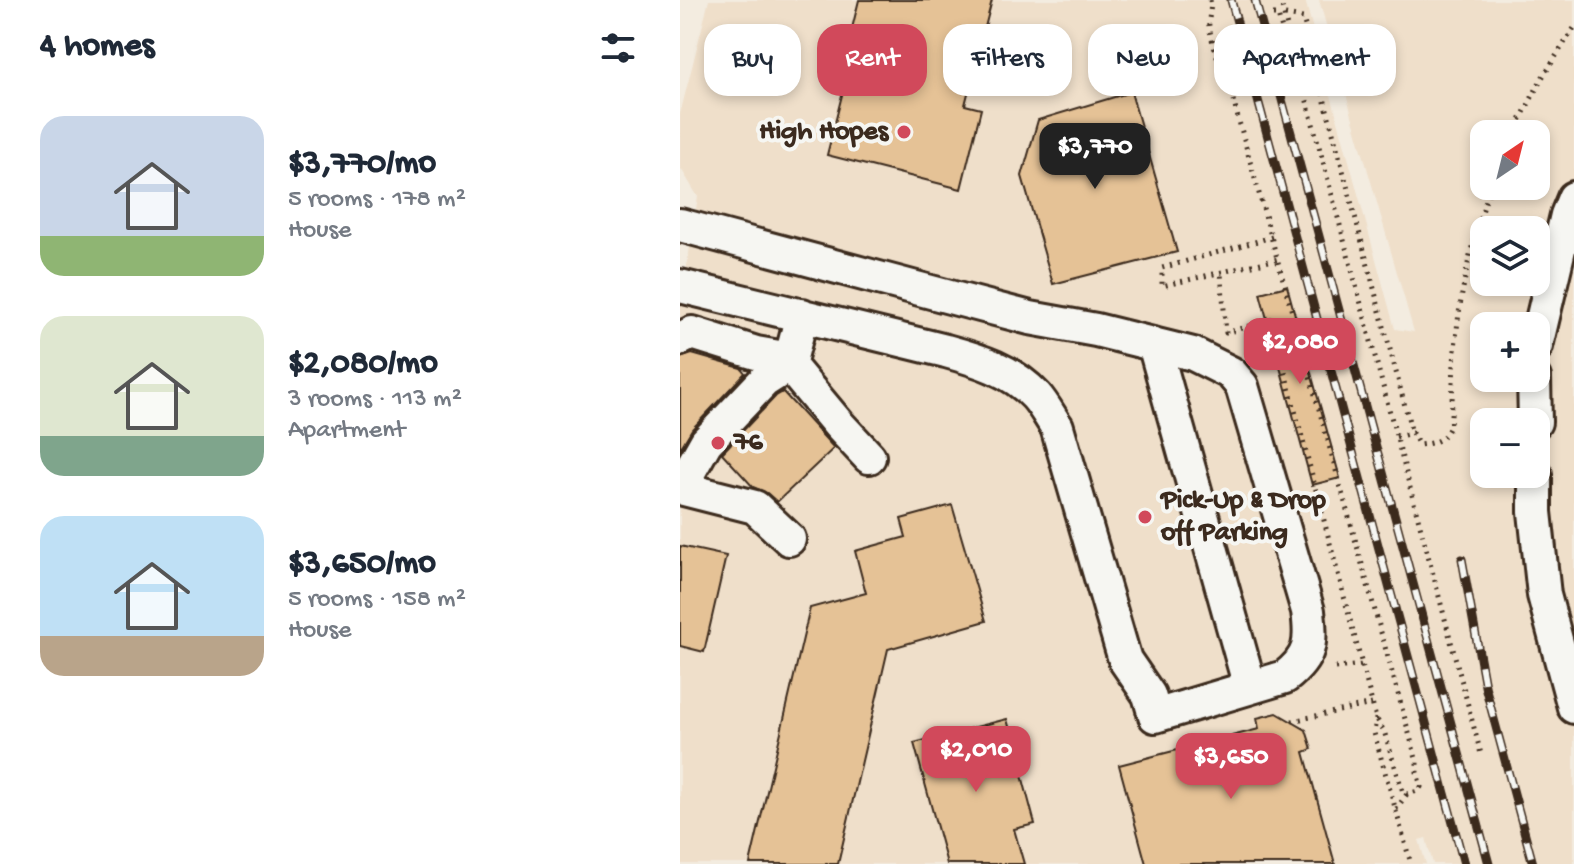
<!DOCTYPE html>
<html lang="en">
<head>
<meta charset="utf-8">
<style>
	:root { --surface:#fff; --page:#f2f2f3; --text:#1f2937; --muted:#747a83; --accent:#d1495b }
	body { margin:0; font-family:"Gochi Hand",sans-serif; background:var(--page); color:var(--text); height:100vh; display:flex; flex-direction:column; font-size:30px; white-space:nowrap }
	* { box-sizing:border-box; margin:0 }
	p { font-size:26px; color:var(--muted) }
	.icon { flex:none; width:44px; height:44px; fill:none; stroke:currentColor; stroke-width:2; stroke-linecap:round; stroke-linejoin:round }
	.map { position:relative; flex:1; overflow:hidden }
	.drawer { display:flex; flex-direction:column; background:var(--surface); width:680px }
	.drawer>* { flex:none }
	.hud { position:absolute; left:24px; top:24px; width:750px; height:72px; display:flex; gap:16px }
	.needle { width:52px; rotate:35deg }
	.tools { position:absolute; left:790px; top:120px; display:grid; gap:16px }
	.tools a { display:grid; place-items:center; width:80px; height:80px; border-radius:16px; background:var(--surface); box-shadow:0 4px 12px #0003; font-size:40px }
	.price { position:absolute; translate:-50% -68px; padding:0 18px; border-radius:16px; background:var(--accent); color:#fff; font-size:26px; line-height:52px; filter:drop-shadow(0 2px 4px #0008) }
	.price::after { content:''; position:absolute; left:50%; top:48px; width:24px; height:18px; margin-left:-12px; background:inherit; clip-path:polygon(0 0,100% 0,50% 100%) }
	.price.active { background:#222; color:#fff }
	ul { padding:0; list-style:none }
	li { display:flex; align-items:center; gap:24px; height:200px; padding:0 40px }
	li span { display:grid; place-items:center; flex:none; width:224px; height:160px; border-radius:24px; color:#555 }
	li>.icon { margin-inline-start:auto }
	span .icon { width:96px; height:96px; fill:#fffc; stroke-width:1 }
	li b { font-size:34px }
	h2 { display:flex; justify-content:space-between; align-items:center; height:96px; padding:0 40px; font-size:34px }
	.pill { padding:0 28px; border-radius:24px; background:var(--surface); box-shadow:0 4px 12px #0003; font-size:28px; line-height:72px }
	.pill.active { background:var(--accent); color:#fff }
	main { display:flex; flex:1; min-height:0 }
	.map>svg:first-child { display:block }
	.built { fill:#efdfca; fill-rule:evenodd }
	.building { fill:#e5c296; stroke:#3b2a1e; stroke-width:2 }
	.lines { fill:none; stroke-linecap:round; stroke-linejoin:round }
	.minor-casing { stroke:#3b2a1e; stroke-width:38 }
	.path { stroke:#3b2a1e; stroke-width:5; stroke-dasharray:2 6; stroke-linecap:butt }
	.minor { stroke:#f6f6f2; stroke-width:32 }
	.rail-casing { stroke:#3b2a1e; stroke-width:9 }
	.rail { stroke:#f6f6f2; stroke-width:6; stroke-dasharray:18; stroke-linecap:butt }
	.poi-dot { fill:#d1495b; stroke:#f6f6f2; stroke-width:3 }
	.labels { text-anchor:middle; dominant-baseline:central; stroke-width:8; stroke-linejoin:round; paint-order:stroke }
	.poi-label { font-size:28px; font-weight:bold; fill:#3b2a1e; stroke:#f6f6f2; text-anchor:start }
</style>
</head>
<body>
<main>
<section class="drawer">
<h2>4 homes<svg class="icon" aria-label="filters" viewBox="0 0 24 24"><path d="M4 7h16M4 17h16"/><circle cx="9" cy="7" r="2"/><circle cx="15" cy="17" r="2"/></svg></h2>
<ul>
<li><span style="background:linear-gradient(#c9d6e8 75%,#8fb573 0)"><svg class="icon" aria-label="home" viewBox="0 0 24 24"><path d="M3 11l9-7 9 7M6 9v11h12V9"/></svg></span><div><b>$3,770/mo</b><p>5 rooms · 178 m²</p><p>House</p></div></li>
<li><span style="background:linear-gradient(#dfe7d0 75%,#7fa58c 0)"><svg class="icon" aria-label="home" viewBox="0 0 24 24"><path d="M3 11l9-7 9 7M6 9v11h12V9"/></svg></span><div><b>$2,080/mo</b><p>3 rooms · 113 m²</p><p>Apartment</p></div></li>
<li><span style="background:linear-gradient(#bfe0f5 75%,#b9a48a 0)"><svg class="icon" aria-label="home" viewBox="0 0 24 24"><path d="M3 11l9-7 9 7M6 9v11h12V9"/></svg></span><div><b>$3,650/mo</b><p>5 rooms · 158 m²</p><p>House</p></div></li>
</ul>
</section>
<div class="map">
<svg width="894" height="864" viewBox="0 0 894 864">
	<rect width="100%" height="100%" fill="#f3ece0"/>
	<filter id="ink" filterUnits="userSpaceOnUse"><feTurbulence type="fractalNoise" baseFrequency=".0125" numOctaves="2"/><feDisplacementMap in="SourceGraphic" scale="16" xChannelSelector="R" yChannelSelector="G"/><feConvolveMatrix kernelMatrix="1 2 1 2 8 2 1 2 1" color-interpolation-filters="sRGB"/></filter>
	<g filter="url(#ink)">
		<!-- built -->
		<path class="built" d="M29,0H625L715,329L734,332L639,0H894V864H753L746,838L739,840L746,864H0V309L18,197L0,167V114ZM804,134H856V186H804ZM804,230H856V282H804ZM804,326H856V378H804ZM804,422H856V474H804Z"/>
		<!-- building -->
		<path class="building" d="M179,0H312L285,105L301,109L281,189L147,155L167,75L161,73Z
			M451,92L497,252L373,284L342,176L358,120Z
			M607,286L660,478L632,485L580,293Z
			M12,354L61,368L65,373L12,429L0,449V358Z
			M103,392L154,448L97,502L87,493L73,487L42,453L96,396Z
			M272,505L306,621L208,649L158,864H70L130,608L186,593L175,551L226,537L221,519Z
			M0,546L46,556L24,652L0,646Z
			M597,713L626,730L632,749L624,752L655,864H466L439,765L579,729L577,718Z
			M327,719L355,824L334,829L344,864H267L234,743Z"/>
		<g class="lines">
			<defs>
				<path id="minor" d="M0,225L281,300L350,318L416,330L513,354L551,373L562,386L628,611C632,642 631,657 605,677L475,716L469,695L445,660L377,427C370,417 364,405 356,396C332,370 299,360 266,351L0,286
					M0,339L12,333L76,353L110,359
					M474,344L570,687
					M856,346L887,215L894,198
					M109,365L159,425L189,457
					M854,378L855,422
					M855,474V512L864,595L894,707
					M0,488L26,442L84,381L109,365L122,315
					M0,488L75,507L109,539"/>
			</defs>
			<!-- minor casing -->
			<use href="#minor" class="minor-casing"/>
			<!-- path -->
			<path class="path" d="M530,0C532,9 528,17 529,26C533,47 541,69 550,89L737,762V772L741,787L738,791L727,794L723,792L704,731L696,718L591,319L546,333L541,273
				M600,0L801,754
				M593,15H598L608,51L616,57
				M605,15L623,18L732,433
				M833,134L862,78L894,28
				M592,237L482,268V286L598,259
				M716,437L732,433L739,445C754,443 764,441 770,426C773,397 773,368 776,339C781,287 793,234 811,186
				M655,668L682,665
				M696,718L694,733L731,864
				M612,721L692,704
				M716,809L727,794"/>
			<!-- minor -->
			<use href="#minor" class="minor"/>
			<defs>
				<path id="rail" d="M551,0L784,864
					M575,0L809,864
					M782,559L805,686L853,864"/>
			</defs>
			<!-- rail casing -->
			<use href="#rail" class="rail-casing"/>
			<!-- rail -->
			<use href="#rail" class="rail"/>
		</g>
	</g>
	<!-- markers -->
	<g class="poi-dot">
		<circle cx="224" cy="132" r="8"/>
		<circle cx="38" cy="443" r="8"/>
		<circle cx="465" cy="517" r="8"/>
	</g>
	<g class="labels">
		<!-- poi labels -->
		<g class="poi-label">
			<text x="208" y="132" text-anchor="end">High Hopes</text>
			<text x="54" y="443">76</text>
			<text x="481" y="501">Pick-Up &amp; Drop<tspan x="481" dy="32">off Parking</tspan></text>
		</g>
	</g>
</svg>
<div class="tools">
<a><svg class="needle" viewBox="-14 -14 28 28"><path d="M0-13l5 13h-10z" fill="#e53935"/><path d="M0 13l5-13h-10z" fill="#747a83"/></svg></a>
<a><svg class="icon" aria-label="layers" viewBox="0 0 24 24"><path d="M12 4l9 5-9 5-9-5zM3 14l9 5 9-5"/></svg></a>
<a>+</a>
<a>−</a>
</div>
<b class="price active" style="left:415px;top:191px">$3,770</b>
<b class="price" style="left:620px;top:386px">$2,080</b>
<b class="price" style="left:296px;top:794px">$2,010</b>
<b class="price" style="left:551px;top:801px">$3,650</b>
<div class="hud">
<a class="pill">Buy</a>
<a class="pill active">Rent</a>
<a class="pill">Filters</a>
<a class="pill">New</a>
<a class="pill">Apartment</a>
</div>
</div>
</main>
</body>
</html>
